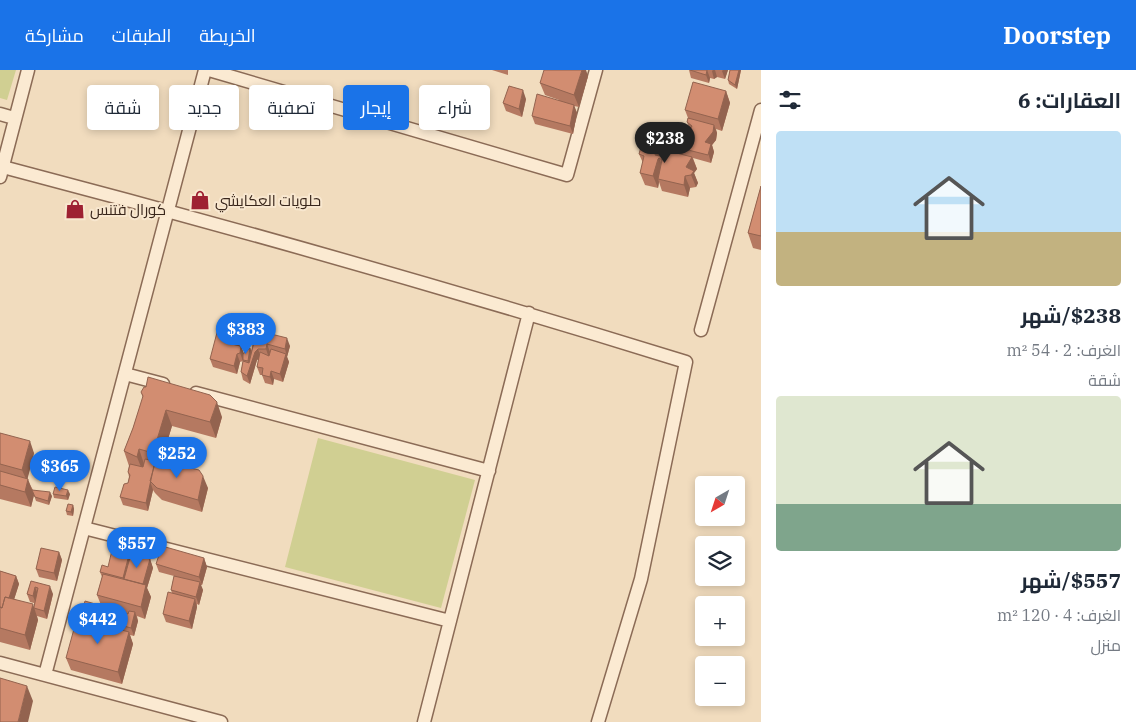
<!DOCTYPE html>
<html lang="ar">
<head>
<meta charset="utf-8">
<style>
	:root { --surface:#fff; --page:#f6f6f7; --text:#1f2937; --muted:#747a83; --accent:#1a73e8 }
	body { margin:0; font-family:"IBM Plex Serif",Cairo,serif; background:var(--page); color:var(--text); direction:rtl; height:100vh; display:flex; flex-direction:column; font-size:19px; white-space:nowrap }
	* { box-sizing:border-box; margin:0 }
	p { font-size:16px; color:var(--muted) }
	.icon { flex:none; width:28px; height:28px; fill:none; stroke:currentColor; stroke-width:2; stroke-linecap:round; stroke-linejoin:round }
	.map { position:relative; flex:1; overflow:hidden; direction:ltr }
	.panel { display:flex; flex-direction:column; background:var(--surface); width:375px }
	.panel>* { flex:none }
	.hud { position:absolute; left:15px; top:15px; width:475px; height:45px; direction:rtl; display:flex; gap:10px }
	.needle { width:32px; rotate:219deg }
	.buttons { position:absolute; left:695px; top:406px; display:grid; gap:10px }
	.buttons a { display:grid; place-items:center; width:50px; height:50px; border-radius:5px; background:var(--surface); box-shadow:0 2px 8px #0003; font-size:25px }
	.price { position:absolute; translate:-50% -42px; padding:0 11px; border-radius:18px; background:var(--accent); color:#fff; font-size:16px; line-height:32px; filter:drop-shadow(0 1px 2px #0008) }
	.price::after { content:''; position:absolute; left:50%; top:30px; width:15px; height:11px; margin-left:-8px; background:inherit; clip-path:polygon(0 0,100% 0,50% 100%) }
	.price.active { background:#222; color:#fff }
	ul { padding:0; list-style:none }
	li { display:grid; align-content:center; gap:10px; height:265px; padding:0 15px }
	li span { display:grid; place-items:center; height:155px; border-radius:5px; color:#555 }
	li>.icon { margin-inline-start:auto }
	span .icon { width:90px; height:90px; fill:#fffc; stroke-width:1 }
	li b { font-size:21px }
	h2 { display:flex; justify-content:space-between; align-items:center; height:60px; padding:0 15px; font-size:21px }
	.chip { padding:0 18px; border-radius:5px; background:var(--surface); box-shadow:0 2px 8px #0003; font-size:18px; line-height:45px }
	.chip.active { background:var(--accent); color:#fff }
	header { display:flex; align-items:center; gap:30px; box-sizing:border-box; height:70px; padding:0 25px; background:var(--accent); color:#fff }
	header strong { font-size:24px }
	nav { display:flex; gap:28px; margin-inline-start:auto; font-size:18px }
	main { display:flex; flex:1; min-height:0 }
	.map>svg:first-child { display:block }
	.green { fill:#d0cf92 }
	.lines { fill:none; stroke-linecap:round; stroke-linejoin:round }
	.street-casing { stroke:#8b6b56; stroke-width:15 }
	.street { stroke:#fbead2; stroke-width:12 }
	.wall { fill:#b57961 }
	.shaded-wall { fill:#93634f }
	.building { fill:#d28d71; stroke:#93634f }
	.labels { text-anchor:middle; dominant-baseline:central; stroke-width:4; stroke-linejoin:round; paint-order:stroke }
	.poi-label { font-size:15px; fill:#39261b; stroke:#f8e7cf; text-anchor:start }
</style>
</head>
<body>
<header>
<strong>Doorstep</strong>
<nav><a>الخريطة</a><a>الطبقات</a><a>مشاركة</a></nav>
</header>
<main>
<section class="panel">
<h2>العقارات: 6<svg class="icon" aria-label="filters" viewBox="0 0 24 24"><path d="M4 7h16M4 17h16"/><circle cx="9" cy="7" r="2"/><circle cx="15" cy="17" r="2"/></svg></h2>
<ul>
<li><span style="background:linear-gradient(#bfe0f5 65%,#c2b280 0)"><svg class="icon" aria-label="home" viewBox="0 0 24 24"><path d="M3 11l9-7 9 7M6 9v11h12V9"/></svg></span><div><b>$238/شهر</b><p>الغرف: 2 · 54 m²</p><p>شقة</p></div></li>
<li><span style="background:linear-gradient(#dfe7d0 70%,#7fa58c 0)"><svg class="icon" aria-label="home" viewBox="0 0 24 24"><path d="M3 11l9-7 9 7M6 9v11h12V9"/></svg></span><div><b>$557/شهر</b><p>الغرف: 4 · 120 m²</p><p>منزل</p></div></li>
</ul>
</section>
<div class="map">
<svg width="761" height="652" viewBox="0 0 761 652">
	<rect width="100%" height="100%" fill="#f1dcbe"/>
	<!-- green -->
	<path class="green" d="M0,0H16L7,30L0,28Z
		M318,368L475,410L441,538L285,497Z"/>
	<g class="lines">
		<defs>
			<path id="street" d="M209,0L567,105L596,0
				M0,44L14,48
				M3,97C232,157 460,222 686,292L641,509L598,652
				M0,107L28,0
				M701,260L761,40
				M125,304L163,314
				M196,323L489,401
				M84,458L450,551
				M0,593L221,652
				M45,605L205,0
				M424,652L529,243"/>
		</defs>
		<!-- street casing -->
		<use href="#street" class="street-casing"/>
		<!-- street -->
		<use href="#street" class="street"/>
	</g>
	<!-- wall -->
	<path class="wall" d="M492,0H508V5Z
		M689,0H728L725,9L717,7L714,9L710,8L709,13L691,8Z
		M730,0H741L737,19L729,14L728,10Z
		M588,6L579,37L574,36L577,43L573,64L535,54L532,46L559,30L545,25L540,13Z
		M726,21L730,33L722,61L716,59L717,63L716,70L712,75L714,82L711,93L693,88L697,99L694,103L698,113L696,117L690,118L688,127L662,121L659,112L658,118L645,115L640,103L643,93L639,84L658,73L661,81L678,83L676,77L687,65L690,60L687,52L688,48L685,40Z
		M526,29L522,47L506,41L503,33Z
		M761,116V180L753,178L748,163Z
		M235,258L238,265L245,273L242,279L244,284L250,278L251,281L253,273L251,267L268,263L290,276L287,287L289,292L283,312L274,309L273,315L265,313L262,305H260L257,297L259,289L257,290L250,314L243,310L241,302L243,291L240,292L237,304L213,297L210,289Z
		M141,322L222,347L216,368L172,356L161,391L208,418L202,442L162,430L155,423L153,420L148,441L123,435L120,427L128,413L129,407L128,402L129,396L124,381L133,358L143,328Z
		M0,363L34,383L27,409L33,420L52,426L49,435L36,431L34,425L31,437L0,429Z
		M53,424H70L68,430L54,428Z
		M73,435L74,439L73,446L67,445L66,441Z
		M130,481L131,484L150,489L153,498L147,518L151,527L145,549L137,546L138,551L134,566L130,565L133,574L122,614L71,600L66,588L105,556L106,549L103,548L102,545L101,551L84,546L82,542L101,535L97,525L102,507L100,502Z
		M59,482L62,490L57,511L39,507L36,499Z
		M204,488L207,497L202,515H200L203,520L199,535L197,534V537L192,559L166,552L163,544L172,523L171,520L174,506L159,502L156,494Z
		M0,501L16,506L19,514L14,529L34,537V533L30,532L27,524L31,511L53,524L47,549L37,546L38,550L30,580L0,572Z"/>
	<!-- shaded-wall -->
	<path class="shaded-wall" d="M582,0H586L588,6L579,37L574,25Z
		M707,0L710,8L709,13L706,5Z
		M713,0H715L717,7L714,9L712,1Z
		M723,0H728L725,9L722,1Z
		M739,0H741L737,19L735,15Z
		M523,20L526,29L522,47L519,39Z
		M726,21L730,33L722,61L718,49Z
		M574,35L577,43L573,64L570,56Z
		M714,55L717,63L716,70L712,75L714,82L711,93L705,72Z
		M658,73L663,85L659,88L664,100L658,109L659,112L658,118L653,106L655,85Z
		M692,87L697,99L694,103L698,113L696,117L691,105L686,97Z
		M685,106L690,118L688,127L684,115Z
		M265,255L268,263L263,262Z
		M235,258L238,266L237,270L234,262Z
		M287,268L290,276L287,287L285,279Z
		M243,269L245,273L242,279L244,284L243,291L240,283L239,277Z
		M267,274L270,282L269,288L266,279Z
		M250,278L252,282L249,295L248,291Z
		M258,279L261,287L257,290L250,314L247,306L255,282Z
		M237,284L240,292L237,304L234,296Z
		M286,284L289,292L283,312L280,304Z
		M271,301L274,309L273,315L270,307Z
		M217,332L222,347L216,368L210,352Z
		M166,340L172,356L159,399L153,383Z
		M30,371L34,383L27,411L22,400Z
		M139,379L144,394L143,402L137,387Z
		M203,406L208,418L202,442L198,430Z
		M28,409L34,425L31,437L25,422Z
		M150,411L153,420L148,441L146,433Z
		M68,420L70,424L68,430L66,426Z
		M50,422L52,426L49,435L48,431Z
		M73,435L74,439L73,446L71,442Z
		M130,481L133,489L126,516L123,508Z
		M59,482L62,490L57,511L54,503Z
		M204,488L207,497L202,515L199,507Z
		M150,489L153,498L147,518L151,527L145,549L141,537L143,514Z
		M16,506L19,514L7,552L4,544Z
		M200,512L203,520L199,535L196,527Z
		M50,516L53,524L47,549L44,541Z
		M35,517L38,525L36,534L33,526Z
		M195,529L197,537L192,559L189,551Z
		M33,534L38,550L30,580L25,565Z
		M101,541L102,545L101,551L99,547Z
		M135,542L138,551L134,566L131,558Z
		M129,562L133,574L122,614L118,602Z
		M27,616L33,631L28,652H18Z"/>
	<!-- building -->
	<path class="building" d="M544,0H582L574,25L540,13Z
		M690,0H707L706,5Z
		M730,0H739L735,15L728,10Z
		M693,12L726,21L718,49L685,40Z
		M509,16L523,20L519,39L503,33Z
		M537,24L574,35L570,56L532,46Z
		M688,48L714,55L713,62L705,72L711,74L708,85L676,77L679,64L687,65L692,56L687,52Z
		M643,70L658,73L655,85L660,86L661,79L692,87L686,97L694,101L691,105L685,106L684,115L658,109L662,90L659,88L658,89L653,106L640,103L644,86L639,84Z
		M761,116V166L748,163Z
		M255,252L265,255L263,262L287,268L285,279L267,274L266,279H258L255,282L247,306L241,302L243,291L249,293L254,272L251,267Z
		M219,255L235,258L234,262L231,263V274L241,276L240,283L237,284L234,296L210,289Z
		M239,265L243,269L240,276L233,274V268H236Z
		M250,278L248,291L243,290V284Z
		M271,279L286,284L280,304L271,301L270,307L262,305L263,298L257,297L260,282L269,286Z
		M148,307L210,325L217,332L210,352L166,340L153,383L139,379L137,387L124,381L133,358L143,326L141,322L144,317H146Z
		M0,363L30,371L22,400L0,394Z
		M145,389L155,391L146,433L120,427L124,414L128,413L130,405L128,402L130,394L143,397Z
		M156,390L199,400L203,406L198,430L157,418L150,411Z
		M0,401L28,409L25,422L0,415Z
		M55,417L68,420L66,426L53,424Z
		M32,420L50,422L48,431L35,427Z
		M68,434L73,435L71,442L66,441Z
		M113,476L130,481L123,508L100,502L102,495L108,497Z
		M162,476L204,488L199,507L156,494Z
		M41,478L59,482L54,503L36,499Z
		M131,484L150,489L143,514L124,509Z
		M0,501L16,506L9,528L5,527L2,538L0,537Z
		M103,504L146,515L141,537L97,525Z
		M174,506L200,512L196,527L171,520Z
		M31,511L50,516L44,541L34,538V537L38,518L35,517L33,526L27,524Z
		M168,522L195,529L189,551L163,544Z
		M5,527L33,534L25,565L0,558V537L2,538Z
		M85,531L102,536L99,547L82,542Z
		M102,536L128,544L129,541L135,542L131,558L113,553L112,557L105,555L108,543L100,540Z
		M77,548L129,562L118,602L66,588Z
		M0,608L27,616L18,652H0Z"/>
	<!-- icons -->
	<defs>
		<symbol id="shop-bare" viewBox="-9 -9 18 18"><path d="M-5-2.5h2.3a2.7 3.5 0 0 1 5.4 0H5L5.5 6h-11ZM-1.5-2.5h3a1.5 2.3 0 0 0-3 0Z" fill="#9e2132" stroke="#f8e7cf" stroke-width="2.5" paint-order="stroke"/></symbol>
	</defs>
	<g fill-rule="evenodd">
		<use href="#shop-bare" x="186" y="116" width="28" height="28"/>
		<use href="#shop-bare" x="61" y="125" width="28" height="28"/>
	</g>
	<g class="labels">
		<!-- poi labels -->
		<g class="poi-label">
			<text x="215" y="130">حلويات العكايشي</text>
			<text x="90" y="139">كورال فتنس</text>
		</g>
	</g>
</svg>
<div class="buttons">
<a><svg class="needle" viewBox="-14 -14 28 28"><path d="M0-13l5 13h-10z" fill="#e53935"/><path d="M0 13l5-13h-10z" fill="#747a83"/></svg></a>
<a><svg class="icon" aria-label="layers" viewBox="0 0 24 24"><path d="M12 4l9 5-9 5-9-5zM3 14l9 5 9-5"/></svg></a>
<a>+</a>
<a>−</a>
</div>
<b class="price active" style="left:665px;top:94px">$238</b>
<b class="price" style="left:246px;top:285px">$383</b>
<b class="price" style="left:177px;top:409px">$252</b>
<b class="price" style="left:60px;top:422px">$365</b>
<b class="price" style="left:137px;top:499px">$557</b>
<b class="price" style="left:98px;top:575px">$442</b>
<div class="hud">
<a class="chip">شراء</a>
<a class="chip active">إيجار</a>
<a class="chip">تصفية</a>
<a class="chip">جديد</a>
<a class="chip">شقة</a>
</div>
</div>
</main>
</body>
</html>
